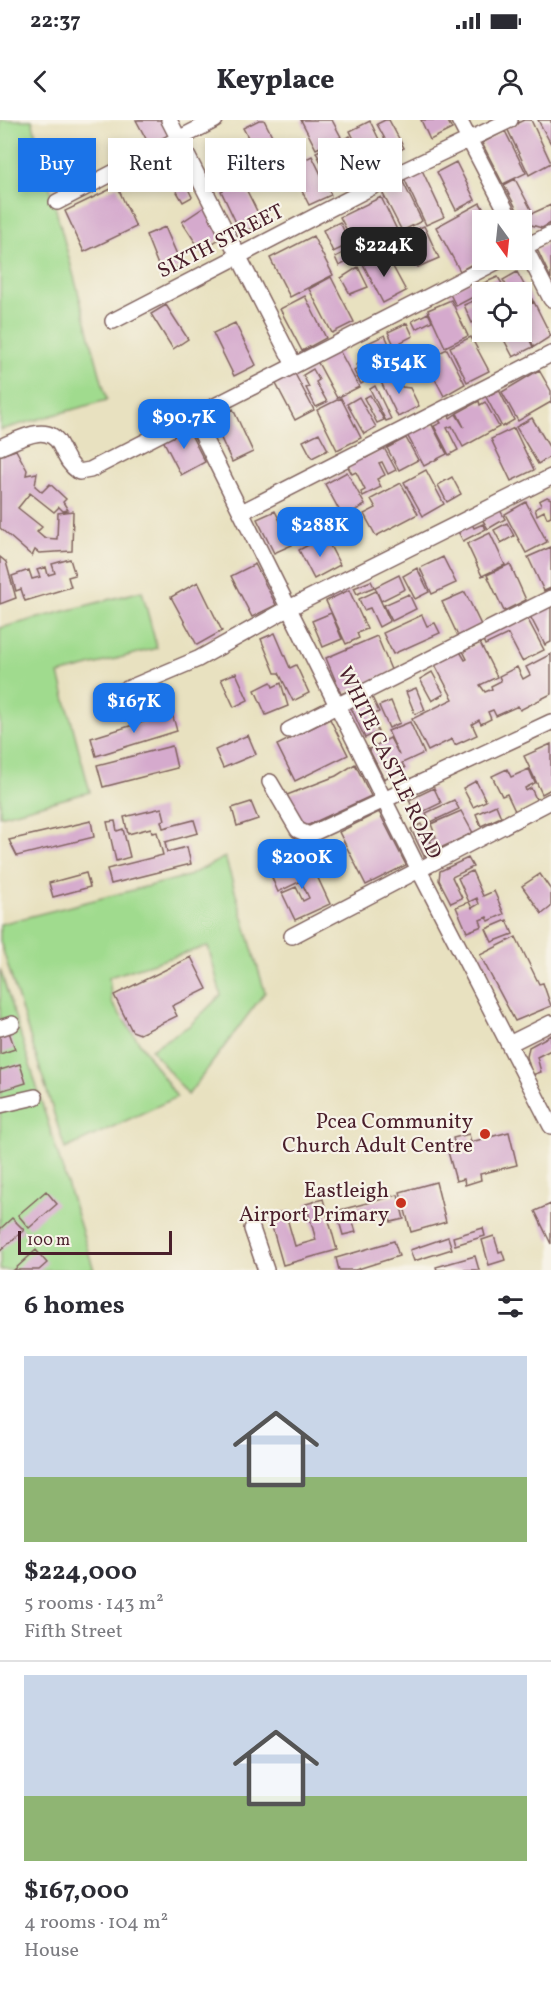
<!DOCTYPE html>
<html lang="en">
<head>
<meta charset="utf-8">
<style>
	:root { --surface:#fff; --page:#f7f7f7; --text:#2b2b33; --muted:#7c7c81; --line:#e1e1e2; --accent:#1a73e8 }
	body { margin:0; font-family:Vollkorn,serif; background:var(--page); color:var(--text); height:100vh; display:flex; flex-direction:column; font-size:22px; white-space:nowrap }
	* { box-sizing:border-box; margin:0 }
	p { font-size:20px; color:var(--muted) }
	.icon { flex:none; width:33px; height:33px; fill:none; stroke:currentColor; stroke-width:2; stroke-linecap:round; stroke-linejoin:round }
	.map { position:relative; height:1150px; overflow:hidden }
	.panel { display:flex; flex-direction:column; background:var(--surface); flex:1 }
	.panel>* { flex:none }
	.guide { position:absolute; left:18px; top:18px; width:516px; height:54px; display:flex; gap:12px }
	.needle { width:39px; rotate:165deg }
	.fabs { position:absolute; left:472px; top:90px; display:grid; gap:12px }
	.fabs a { display:grid; place-items:center; width:60px; height:60px; border-radius:0px; background:var(--surface); box-shadow:0 3px 9px #0003; font-size:30px }
	.scale { position:absolute; left:18px; bottom:15px; width:154px; box-sizing:border-box; padding-left:6px; border:3px solid #4a1f2b; border-top:0; font-size:16px; line-height:21px; white-space:nowrap; color:#4a1f2b; -webkit-text-stroke:4px #f7f3e8; paint-order:stroke }
	.price { position:absolute; translate:-50% -51px; padding:0 14px; border-radius:12px; background:var(--accent); color:#fff; font-size:20px; line-height:39px; filter:drop-shadow(0 2px 3px #0008) }
	.price::after { content:''; position:absolute; left:50%; top:36px; width:18px; height:14px; margin-left:-9px; background:inherit; clip-path:polygon(0 0,100% 0,50% 100%) }
	.price.current { background:#222; color:#fff }
	ul { padding:0; list-style:none }
	li { display:grid; align-content:center; gap:12px; height:318px; padding:0 24px }
	li+li { border-top:2px solid var(--line) }
	li span { display:grid; place-items:center; height:186px; border-radius:0px; color:#555 }
	li>.icon { margin-inline-start:auto }
	span .icon { width:108px; height:108px; fill:#fffc; stroke-width:1 }
	li b { font-size:26px }
	h2 { display:flex; justify-content:space-between; align-items:center; height:72px; padding:0 24px; font-size:26px }
	.tag { padding:0 21px; border-radius:0px; background:var(--surface); box-shadow:0 3px 9px #0003; font-size:21px; line-height:54px }
	.tag.current { background:var(--accent); color:#fff }
	.status { display:flex; justify-content:space-between; align-items:center; height:42px; padding:0 30px; background:var(--surface); direction:ltr }
	.status svg { height:16px; fill:currentColor }
	header { display:flex; justify-content:space-between; align-items:center; height:78px; padding:0 24px; background:var(--surface); font-size:27px; font-weight:800 }
	.map>svg:first-child { display:block }
	.green { fill:#a0db8e; stroke:#757d5c; stroke-width:1.5 }
	.building { fill:#d5aacd }
	.lines { fill:none; stroke-linecap:round; stroke-linejoin:round }
	.minor-casing { stroke:#81635f; stroke-width:18 }
	.minor { stroke:#fff; stroke-width:15 }
	.poi-dot { fill:#c8321e; stroke:#f7f3e8; stroke-width:2 }
	.labels { text-anchor:middle; dominant-baseline:central; stroke-width:4.5; stroke-linejoin:round; paint-order:stroke }
	.street-label { font-size:21px; fill:#4a1f2b; stroke:#f7f3e8 }
	.poi-label { font-size:21px; fill:#4a1f2b; stroke:#f7f3e8; text-anchor:end }
</style>
</head>
<body>
<div class="status"><b>22:37</b><svg viewBox="0 0 49 12"><path d="M0 12V9h3v3zM5 12V6h3v6zM10 12V3h3v9zM15 12V0h3v12zM26 1h20v11H26zM47 4h2v5h-2z"/></svg></div>
<header><svg class="icon" aria-label="back" viewBox="0 0 24 24"><path d="M15 5l-7 7 7 7"/></svg>Keyplace<svg class="icon" aria-label="person" viewBox="0 0 24 24"><circle cx="12" cy="8" r="4"/><path d="M4 21q1-7 8-7t8 7"/></svg></header>
<div class="map">
<svg width="551" height="1150" viewBox="0 0 551 1150">
	<rect width="100%" height="100%" fill="#f7f3e8"/>
	<filter id="ink" filterUnits="userSpaceOnUse"><feTurbulence type="fractalNoise" baseFrequency=".0167" numOctaves="2"/><feDisplacementMap in="SourceGraphic" scale="12" xChannelSelector="R" yChannelSelector="G"/><feConvolveMatrix kernelMatrix="1 2 1 2 8 2 1 2 1" color-interpolation-filters="sRGB"/></filter>
	<filter id="wash" filterUnits="userSpaceOnUse"><feTurbulence type="fractalNoise" baseFrequency=".008" numOctaves="4" result="noise"/><feDisplacementMap in="SourceGraphic" scale="24" xChannelSelector="R" yChannelSelector="G"/><feGaussianBlur stdDeviation="1.35" result="paint"/><feColorMatrix in="noise" values="0 0 0 0 0 0 0 0 0 0 0 0 0 0 0 0 0 1.4 0 .05"/><feComposite in="paint" operator="in"/></filter>
	<g filter="url(#wash)">
		<rect width="100%" height="100%" fill="#e8e1c0"/>
		<!-- green -->
		<path class="green" d="M0,0H32L107,280L0,310Z
			M142,471L157,528L59,554L90,672L0,696V508Z
			M225,737L265,872L188,975L151,929L189,906L221,875L208,826L109,857L112,883L177,977L65,1029L0,821V804L188,756Z
			M0,849L94,1150H0Z"/>
		<g id="blocks">
			<!-- building -->
			<path class="building" d="M136,0H162L172,19L152,30Z
				M259,0H264L283,37L264,47L243,8Z
				M301,0H332L341,17L316,29Z
				M385,0H389L404,28L393,34L377,4Z
				M421,0H447L452,9L430,20Z
				M524,0H531L551,43L529,55L507,8Z
				M538,0H551V24Z
				M370,1L390,42L370,51L350,11Z
				M505,11L526,53L503,64L482,23Z
				M350,16L367,51L333,67L316,32Z
				M312,36L331,75L309,85L290,47Z
				M175,41L192,77L183,82L167,55L166,45Z
				M456,42L475,80L456,90L437,52Z
				M422,50L444,97L426,105L404,58Z
				M515,59L533,93L551,85V103L542,108L524,103L504,65Z
				M402,60L422,101L402,111L381,70Z
				M242,61L263,103L241,113L221,71Z
				M117,66L136,107L84,132L65,91Z
				M381,77L398,112L358,132L340,97Z
				M480,83L490,100H483V138L460,151L436,107Z
				M206,86L225,115L201,131L182,102Z
				M340,102L350,124L333,132L323,110Z
				M424,106L439,138L418,147L403,115Z
				M165,107L182,146L162,155L146,115Z
				M313,116L333,155L290,177L270,138Z
				M551,122V159L537,129Z
				M353,128L357,137L339,146L335,137Z
				M385,132L406,171L383,183L363,144Z
				M358,147L368,167L350,174L341,158Z
				M517,152L533,181L522,187V172H510L503,160Z
				M331,157L354,202L332,213L309,169Z
				M498,157L507,172H483V178L477,166Z
				M470,161L477,175L456,186L449,172Z
				M305,176L326,218L302,231L280,189Z
				M451,180L468,216L445,227L428,190Z
				M473,181L481,198L472,203L464,185Z
				M534,182L551,216L534,227L522,202V188Z
				M166,185L188,219L173,229L151,194Z
				M428,193L432,201L416,209L412,201Z
				M235,203L256,245L234,256L213,213Z
				M407,203L413,216L401,222L409,238L402,242L388,212Z
				M522,205L533,227L513,237L500,212H522Z
				M385,215L389,224L379,229L387,243L379,247L368,223Z
				M471,217L489,251L467,262L450,227Z
				M338,228L359,267L337,278L316,239Z
				M447,229L465,264L444,276L425,240Z
				M363,241L365,245L372,241L379,254L361,264L354,251L358,249L356,245Z
				M313,249L319,260L316,262L327,282L316,287L306,268L309,267L303,255Z
				M293,250L314,290L295,300L274,260Z
				M539,250L551,271V282L518,301L502,272Z
				M395,252L402,267L410,268L419,286L398,297L380,260Z
				M375,266L391,299L386,301L370,269Z
				M499,270L514,300L502,307L486,277Z
				M370,275L384,300L377,303L364,278Z
				M359,277L376,307L364,314L347,284Z
				M341,278L361,318L337,330L317,290Z
				M479,281L480,285L485,282L499,307L463,327L452,306L447,308L458,330L449,335L434,306L441,303L439,300L449,295L450,298L456,294L464,307L457,293Z
				M233,289L253,332L232,342L212,299Z
				M532,298L551,330V336L538,344L516,307Z
				M429,299L447,334L424,346L405,311Z
				M186,305L205,342L181,355L162,318Z
				M514,308L534,350L511,361L491,319Z
				M319,313L328,330L312,338L303,321Z
				M406,318L418,340L399,350L387,328Z
				M384,328L396,350L388,354L382,342L379,343L385,355L377,359L381,367L363,376L361,372L365,370L356,352L352,354L345,341L363,332L366,338Z
				M16,330L27,350L26,355L37,353L35,366L42,372L50,364L66,379L63,382L68,390L63,391L59,387L54,392L30,373L18,388L42,407L37,412L44,418L57,419L58,393L73,391L72,431L39,433L35,430L32,436L0,408V335Z
				M426,350L444,384L423,396L404,362Z
				M347,352L365,385L343,397L325,364Z
				M452,357L461,374L447,382L438,365Z
				M401,363L418,394L376,416L364,394L376,388L371,379Z
				M547,377L551,379V396L547,398L544,391L537,395L535,389L541,385L539,381Z
				M526,382L547,422L526,433L505,394Z
				M500,390L505,399L488,409L482,399Z
				M275,391L292,425L274,433L257,399Z
				M471,402L474,408L483,404L486,409L463,421L457,409Z
				M507,403L514,416L501,423L494,410Z
				M490,413L505,445L482,456L467,424Z
				M325,416L340,445L314,459L299,430Z
				M551,427V468L544,471L528,437Z
				M0,437L6,442L16,478L0,484Z
				M443,437L456,463L432,474L420,448Z
				M70,439L75,455L68,457L71,467L25,481L21,469L16,471L12,456L29,450L32,459L40,457L37,450L46,447L48,455L55,453L52,444Z
				M255,444L276,485L252,497L231,456Z
				M510,444L526,480L504,491L487,455Z
				M417,448L429,472L415,479L403,456Z
				M399,455L405,469L381,481L375,467Z
				M371,461L374,467L357,474L354,468Z
				M198,462L222,511L197,525L171,477Z
				M349,470L367,509L357,513L359,518L346,524L326,481Z
				M376,471L390,501L379,507L370,488L364,490L359,479Z
				M465,472L481,505L458,516L442,482Z
				M409,474L416,489L392,501L384,485Z
				M551,481V522L545,525L528,492Z
				M331,493L342,519L323,527L312,501Z
				M422,495L427,506L435,503L440,513L393,534L383,513Z
				M526,496L544,530L522,541L508,514L485,525L481,515Z
				M275,513L290,548L296,545L309,573L293,581L279,553H275L261,519Z
				M377,516L392,552L341,574L326,538Z
				M480,523L497,557L480,565L485,572L492,569L491,566L501,561L499,556L517,547L523,559L530,555L526,547L551,534V574L520,590L518,586L496,596L493,590L488,592L491,599L481,604L479,600L472,604L477,615L455,625L452,619L428,631L412,599L453,579L433,541L458,528L465,540L467,539L463,531Z
				M432,552L444,574L432,581L420,559Z
				M236,553L248,580L234,587L221,559Z
				M271,562L273,567L281,563L288,586L266,595L255,570Z
				M416,568L425,590L415,594L406,572Z
				M370,573L379,592L371,596L378,612L365,618L349,583Z
				M391,581L400,603L389,608L379,586Z
				M172,593L177,611L96,636L91,618Z
				M330,599L348,635L295,661L277,625Z
				M410,602L424,633L402,643L405,648L384,659L369,629L390,618L399,635L388,611Z
				M248,615L256,634L223,648L215,630Z
				M551,624V669L542,674L524,636Z
				M172,626L177,648L103,667L97,645Z
				M355,644L371,676L300,709L287,675L336,656Z
				M507,649L511,657L529,649L535,663L525,668L526,671L531,668L537,681L515,691L507,674L502,676L492,656Z
				M476,661L486,681L473,687L463,668Z
				M434,668L441,683L416,695L409,680Z
				M454,680L459,689L431,702L426,693Z
				M251,682L258,699L237,706L232,688Z
				M496,685L501,697L481,706L476,694Z
				M162,688L165,700L161,701L163,708L194,700L198,713L165,722L167,732L187,727L191,744L111,764L107,749L163,735L157,712L152,713L151,708L128,714L124,697Z
				M461,691L473,713L436,730L430,720L436,717L431,704Z
				M379,692L406,745L366,765L339,712Z
				M91,701L94,717L17,736L9,720Z
				M115,701L117,711L123,709L130,737L116,741L107,702Z
				M421,704L435,731L424,736L411,709Z
				M468,738L473,747L452,757L462,778L451,783L439,760L440,751Z
				M310,741L330,784L295,800L282,773L296,767L303,781L309,778L301,761L278,772L272,758Z
				M472,751L483,776L494,771L504,794L489,801L487,797L480,800L482,806L467,812L456,787L469,782L472,788L479,784L477,778L469,782L458,758Z
				M86,753L90,767L53,777L49,763Z
				M540,754L551,770V787L542,794L522,766Z
				M507,800L513,814L492,822L486,809Z
				M516,817L539,864L543,863L551,886L515,901L480,835Z
				M191,837L207,869L172,886L177,896L140,914L132,911L114,875Z
				M9,912L15,929L0,934V915Z
				M551,915V930L537,937L541,952L532,955L527,937L529,927Z
				M20,944L26,963L0,971V950Z
				M509,1012L517,1045L480,1054L481,1060L465,1065L464,1059L456,1061L447,1028L455,1026L453,1018L469,1014L471,1022Z
				M436,1062L446,1102L411,1112L400,1072Z
				M46,1071L57,1084L29,1108L18,1095Z
				M398,1075L404,1099L391,1102L388,1092L353,1102L356,1112L343,1115L336,1091Z
				M323,1079L337,1130L283,1145L269,1096L285,1091L295,1126L316,1120L306,1084Z
				M551,1084V1124L535,1091Z
				M12,1098L24,1110L0,1131V1109Z
				M483,1108L485,1116L455,1125L453,1117Z
				M494,1116L499,1132L502,1131L505,1140L489,1145L482,1120Z
				M448,1117L452,1129L414,1141L410,1130Z
				M394,1121L399,1136L355,1150H339L336,1138Z
				M36,1130L47,1143L39,1150H14Z
				M475,1136L479,1150H437L436,1147Z"/>
		</g>
	</g>
	<g filter="url(#ink)">
		<use href="#blocks" fill-opacity="0" stroke="#81635f" stroke-width="1.5"/>
		<g class="lines">
			<defs>
				<path id="minor" d="M169,0L294,245
					M459,0L511,100
					M57,82L215,0
					M522,122L551,179
					M522,128L551,114
					M113,201L393,56L510,0
					M194,298L419,750L551,1006
					M0,327C18,320 48,301 60,325C66,337 68,344 79,352L90,350L500,140
					M242,392L551,234
					M106,578L198,539L289,488L551,357
					M289,610L551,478
					M270,662L298,710L309,715L551,602
					M292,816L551,681
					M0,908L12,904
					M509,924L551,903
					M0,985L35,977
					M252,1109L266,1150"/>
			</defs>
			<!-- minor casing -->
			<use href="#minor" class="minor-casing"/>
			<!-- minor -->
			<use href="#minor" class="minor"/>
		</g>
	</g>
	<!-- markers -->
	<g class="poi-dot">
		<circle cx="485" cy="1014" r="6"/>
		<circle cx="401" cy="1083" r="6"/>
	</g>
	<g class="labels">
		<!-- street labels -->
		<g class="street-label">
			<text transform="translate(221 122) rotate(-27)">SIXTH STREET</text>
			<text transform="translate(389 643) rotate(64)">WHITE CASTLE ROAD</text>
		</g>
		<!-- poi labels -->
		<g class="poi-label">
			<text x="473" y="1002">Pcea Community<tspan x="473" dy="24">Church Adult Centre</tspan></text>
			<text x="389" y="1071">Eastleigh<tspan x="389" dy="24">Airport Primary</tspan></text>
		</g>
	</g>
</svg>
<div class="fabs">
<a><svg class="needle" viewBox="-14 -14 28 28"><path d="M0-13l5 13h-10z" fill="#e53935"/><path d="M0 13l5-13h-10z" fill="#7c7c81"/></svg></a>
<a><svg class="icon" aria-label="locate" viewBox="0 0 24 24"><circle cx="12" cy="12" r="6"/><path d="M12 2v4M12 18v4M2 12h4M18 12h4"/></svg></a>
</div>
<div class="scale">100 m</div>
<b class="price current" style="left:384px;top:158px">$224K</b>
<b class="price" style="left:399px;top:275px">$154K</b>
<b class="price" style="left:184px;top:330px">$90.7K</b>
<b class="price" style="left:320px;top:438px">$288K</b>
<b class="price" style="left:134px;top:614px">$167K</b>
<b class="price" style="left:302px;top:770px">$200K</b>
<div class="guide">
<a class="tag current">Buy</a>
<a class="tag">Rent</a>
<a class="tag">Filters</a>
<a class="tag">New</a>
</div>
</div>
<section class="panel">
<h2>6 homes<svg class="icon" aria-label="filters" viewBox="0 0 24 24"><path d="M4 7h16M4 17h16"/><circle cx="9" cy="7" r="2"/><circle cx="15" cy="17" r="2"/></svg></h2>
<ul>
<li><span style="background:linear-gradient(#c9d6e8 65%,#8fb573 0)"><svg class="icon" aria-label="home" viewBox="0 0 24 24"><path d="M3 11l9-7 9 7M6 9v11h12V9"/></svg></span><div><b>$224,000</b><p>5 rooms · 143 m²</p><p>Fifth Street</p></div></li>
<li><span style="background:linear-gradient(#c9d6e8 65%,#8fb573 0)"><svg class="icon" aria-label="home" viewBox="0 0 24 24"><path d="M3 11l9-7 9 7M6 9v11h12V9"/></svg></span><div><b>$167,000</b><p>4 rooms · 104 m²</p><p>House</p></div></li>
</ul>
</section>
</body>
</html>
